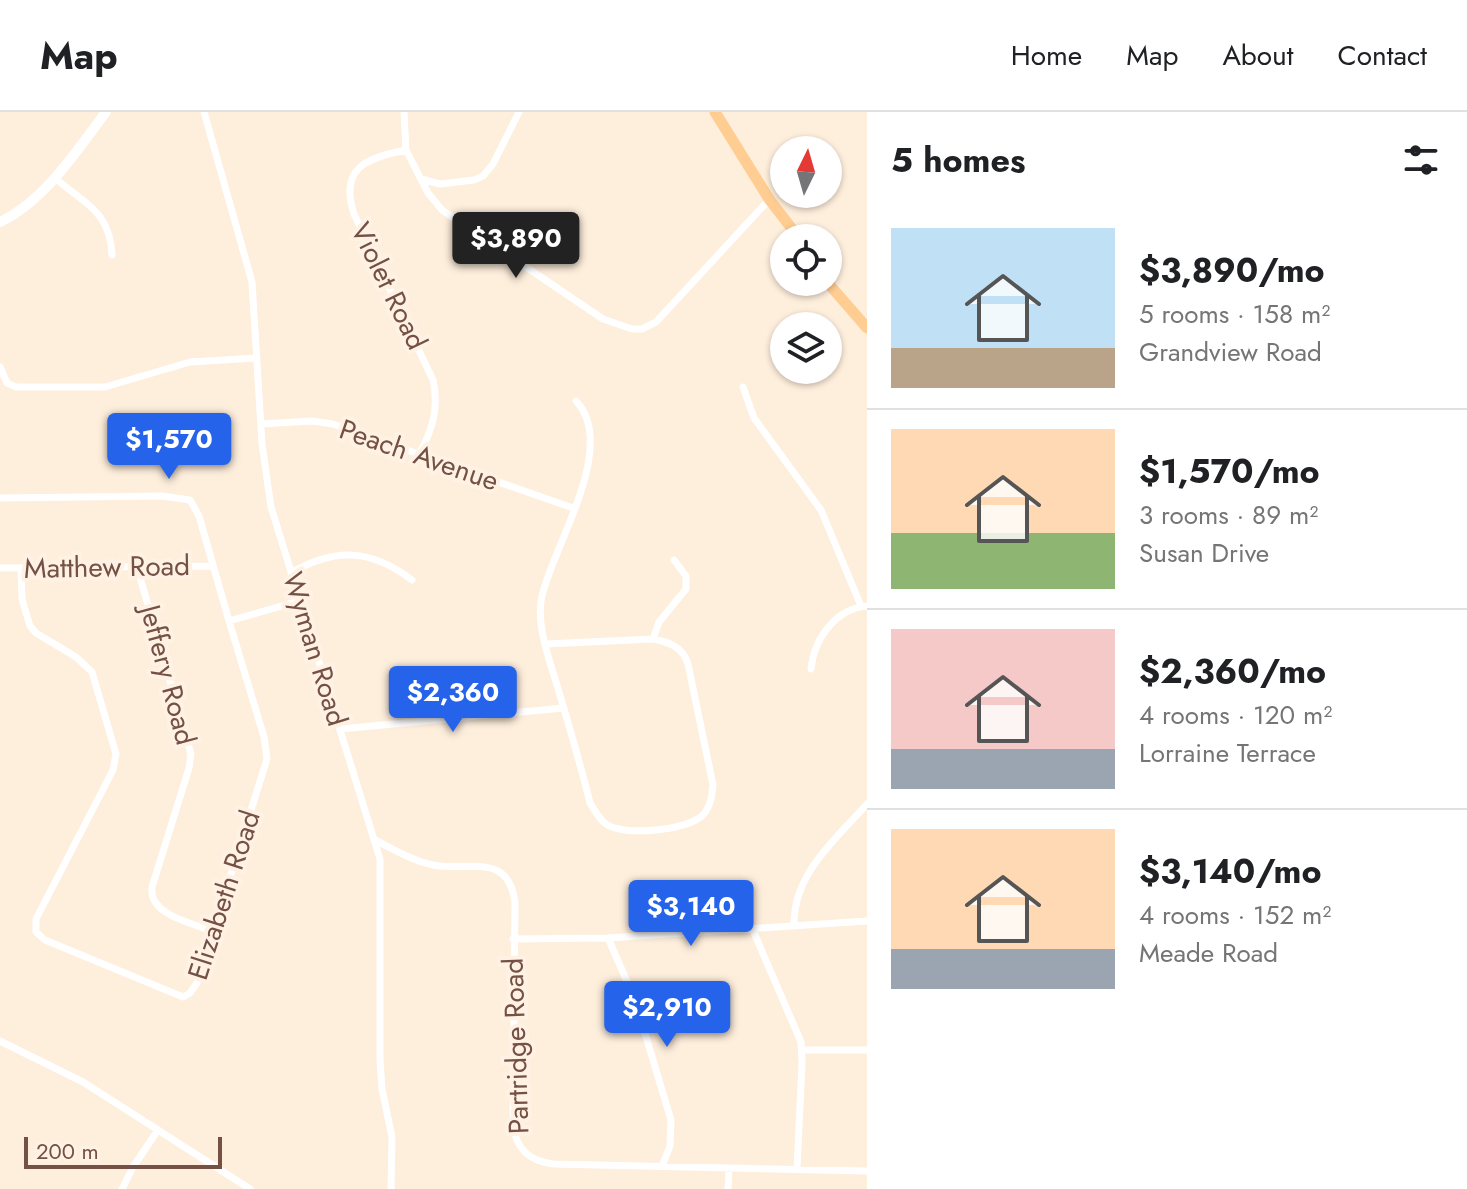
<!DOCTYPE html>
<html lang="en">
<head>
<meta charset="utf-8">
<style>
	:root { --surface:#fff; --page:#f6f6f6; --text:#202124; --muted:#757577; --line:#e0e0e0; --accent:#2563eb }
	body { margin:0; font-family:Jost,sans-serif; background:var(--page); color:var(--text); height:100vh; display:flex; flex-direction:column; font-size:30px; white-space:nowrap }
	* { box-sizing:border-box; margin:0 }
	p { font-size:26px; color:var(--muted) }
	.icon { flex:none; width:44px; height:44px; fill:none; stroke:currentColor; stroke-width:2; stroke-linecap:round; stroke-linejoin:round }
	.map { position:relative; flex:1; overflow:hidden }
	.panel { display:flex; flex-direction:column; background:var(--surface); width:600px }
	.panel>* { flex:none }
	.needle { width:52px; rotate:5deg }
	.fabs { position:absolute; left:770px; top:24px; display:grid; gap:16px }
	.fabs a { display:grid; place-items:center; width:72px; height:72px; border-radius:50%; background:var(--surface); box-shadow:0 2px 6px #0004; font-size:40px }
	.scale { position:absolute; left:24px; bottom:20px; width:198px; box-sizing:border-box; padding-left:8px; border:4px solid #745144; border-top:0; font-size:22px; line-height:28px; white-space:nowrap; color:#745144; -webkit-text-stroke:6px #fff2e4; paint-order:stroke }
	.price { position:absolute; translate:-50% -68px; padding:0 18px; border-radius:8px; background:var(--accent); color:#fff; font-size:26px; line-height:52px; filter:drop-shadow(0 2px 4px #0008) }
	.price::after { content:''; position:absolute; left:50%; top:48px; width:24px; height:18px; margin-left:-12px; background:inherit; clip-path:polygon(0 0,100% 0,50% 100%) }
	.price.on { background:#222; color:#fff }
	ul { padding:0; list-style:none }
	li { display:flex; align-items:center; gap:24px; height:200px; padding:0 24px }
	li+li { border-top:2px solid var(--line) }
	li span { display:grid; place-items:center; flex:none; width:224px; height:160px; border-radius:0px; color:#555 }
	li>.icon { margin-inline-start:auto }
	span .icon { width:96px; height:96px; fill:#fffc; stroke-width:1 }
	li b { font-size:34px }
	h2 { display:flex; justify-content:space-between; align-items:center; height:96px; padding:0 24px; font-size:34px }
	header { display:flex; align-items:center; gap:48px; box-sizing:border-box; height:112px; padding:0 40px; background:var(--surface); border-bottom:2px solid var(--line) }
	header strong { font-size:38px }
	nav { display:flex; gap:44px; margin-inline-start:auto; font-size:28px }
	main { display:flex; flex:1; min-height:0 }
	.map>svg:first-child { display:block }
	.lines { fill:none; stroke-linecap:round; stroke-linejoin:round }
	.street { stroke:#fff; stroke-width:7 }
	.secondary { stroke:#fff; stroke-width:10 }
	.primary { stroke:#ffcc92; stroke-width:11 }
	.labels { text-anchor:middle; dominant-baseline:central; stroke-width:8; stroke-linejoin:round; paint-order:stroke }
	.street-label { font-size:28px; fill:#745144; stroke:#fff2e4 }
</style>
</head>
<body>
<header>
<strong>Map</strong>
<nav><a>Home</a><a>Map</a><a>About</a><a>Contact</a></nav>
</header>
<main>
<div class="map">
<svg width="867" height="1077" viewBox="0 0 867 1077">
	<rect width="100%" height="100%" fill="#feeedc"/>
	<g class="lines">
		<!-- street -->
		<path class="street" d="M204,0L252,170L262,332L271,395L380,747V948L382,977L392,1025L391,1077
			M404,0L406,38L428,81L442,98L603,207L632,217H642L656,210L766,91
			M406,38C366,46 339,56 354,102L433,268C439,296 433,317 419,342
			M54,65C82,91 110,97 112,143
			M421,67L440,72L474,68L483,64L493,52L519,0
			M0,255L7,271L16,275H105L190,250L257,246
			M743,275L754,306L821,398L861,494
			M261,312L312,309L333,312L573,396
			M0,386L162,384L190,388L199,404L229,509
			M137,455L191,642L189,656L152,775C148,803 193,811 214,820
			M0,456L213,454
			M21,456L22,487L30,514L36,521L76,545L92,560L116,642L113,658L36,807V820L45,828L183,885L190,881L197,871L267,647L264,625L229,509L299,489
			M291,461C335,435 371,437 412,468
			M653,527L659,510L686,477V464L674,448
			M546,532L653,527C669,530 683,535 688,552L713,673C712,683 711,694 703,703C689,718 623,725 606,712C599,707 595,699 590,691C581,654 570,617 559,580C551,551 535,514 542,484C553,434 619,334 576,289
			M811,557C814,527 835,497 867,494
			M340,617L564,596
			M375,728C393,737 413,749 433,753C468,760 508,739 515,790L513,1013C516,1037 529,1049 553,1052L867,1059
			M794,813C793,762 835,728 867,692
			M752,816L801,930L802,951L797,1057
			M608,826L635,888L671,1008L670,1034L662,1054
			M513,827L608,826L867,809
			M0,929L83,970L158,1018
			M802,938H867
			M122,1077L133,1055L158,1018L250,1077
			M728,1077L729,1056"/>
		<!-- secondary -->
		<path class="secondary" d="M0,110C45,89 77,38 106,0"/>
		<!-- primary -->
		<path class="primary" d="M715,0L769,87L799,126
			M827,170L867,216"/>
	</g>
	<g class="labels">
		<!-- street labels -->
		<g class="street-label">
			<text transform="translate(389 174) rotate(64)">Violet Road</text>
			<text transform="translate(419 343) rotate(19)">Peach Avenue</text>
			<text transform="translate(107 455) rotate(-1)">Matthew Road</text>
			<text transform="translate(315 537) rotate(73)">Wyman Road</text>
			<text transform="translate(168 563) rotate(75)">Jeffery Road</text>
			<text transform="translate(224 783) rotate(-72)">Elizabeth Road</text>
			<text transform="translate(516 934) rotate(-92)">Partridge Road</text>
		</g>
	</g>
</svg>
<div class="fabs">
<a><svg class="needle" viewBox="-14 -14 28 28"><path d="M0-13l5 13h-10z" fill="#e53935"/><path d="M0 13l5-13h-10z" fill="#757577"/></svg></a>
<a><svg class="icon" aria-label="locate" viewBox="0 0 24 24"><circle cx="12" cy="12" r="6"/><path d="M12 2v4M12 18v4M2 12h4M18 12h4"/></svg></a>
<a><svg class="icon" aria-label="layers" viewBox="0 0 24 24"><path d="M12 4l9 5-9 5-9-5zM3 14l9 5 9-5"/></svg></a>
</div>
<div class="scale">200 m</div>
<b class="price on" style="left:516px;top:168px">$3,890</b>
<b class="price" style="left:169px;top:369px">$1,570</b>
<b class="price" style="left:453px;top:622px">$2,360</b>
<b class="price" style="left:691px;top:836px">$3,140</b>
<b class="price" style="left:667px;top:937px">$2,910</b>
</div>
<section class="panel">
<h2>5 homes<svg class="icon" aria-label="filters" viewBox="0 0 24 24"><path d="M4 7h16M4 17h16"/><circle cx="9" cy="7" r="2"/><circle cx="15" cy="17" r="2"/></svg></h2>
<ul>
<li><span style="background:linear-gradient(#bfe0f5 75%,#b9a48a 0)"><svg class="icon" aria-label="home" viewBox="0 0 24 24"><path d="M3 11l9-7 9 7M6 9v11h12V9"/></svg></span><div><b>$3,890/mo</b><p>5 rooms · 158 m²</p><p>Grandview Road</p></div></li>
<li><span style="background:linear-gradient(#ffd9b3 65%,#8fb573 0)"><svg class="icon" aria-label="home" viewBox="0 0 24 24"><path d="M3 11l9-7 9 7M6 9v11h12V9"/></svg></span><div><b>$1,570/mo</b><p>3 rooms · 89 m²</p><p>Susan Drive</p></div></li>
<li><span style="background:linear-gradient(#f6c9c9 75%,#9aa5b1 0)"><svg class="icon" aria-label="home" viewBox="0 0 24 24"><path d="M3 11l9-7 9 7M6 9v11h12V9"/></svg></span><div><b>$2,360/mo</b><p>4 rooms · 120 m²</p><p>Lorraine Terrace</p></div></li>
<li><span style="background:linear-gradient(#ffd9b3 75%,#9aa5b1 0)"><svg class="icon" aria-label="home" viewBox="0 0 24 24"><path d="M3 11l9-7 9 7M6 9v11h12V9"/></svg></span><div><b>$3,140/mo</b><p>4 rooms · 152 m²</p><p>Meade Road</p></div></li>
</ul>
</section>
</main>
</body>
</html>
